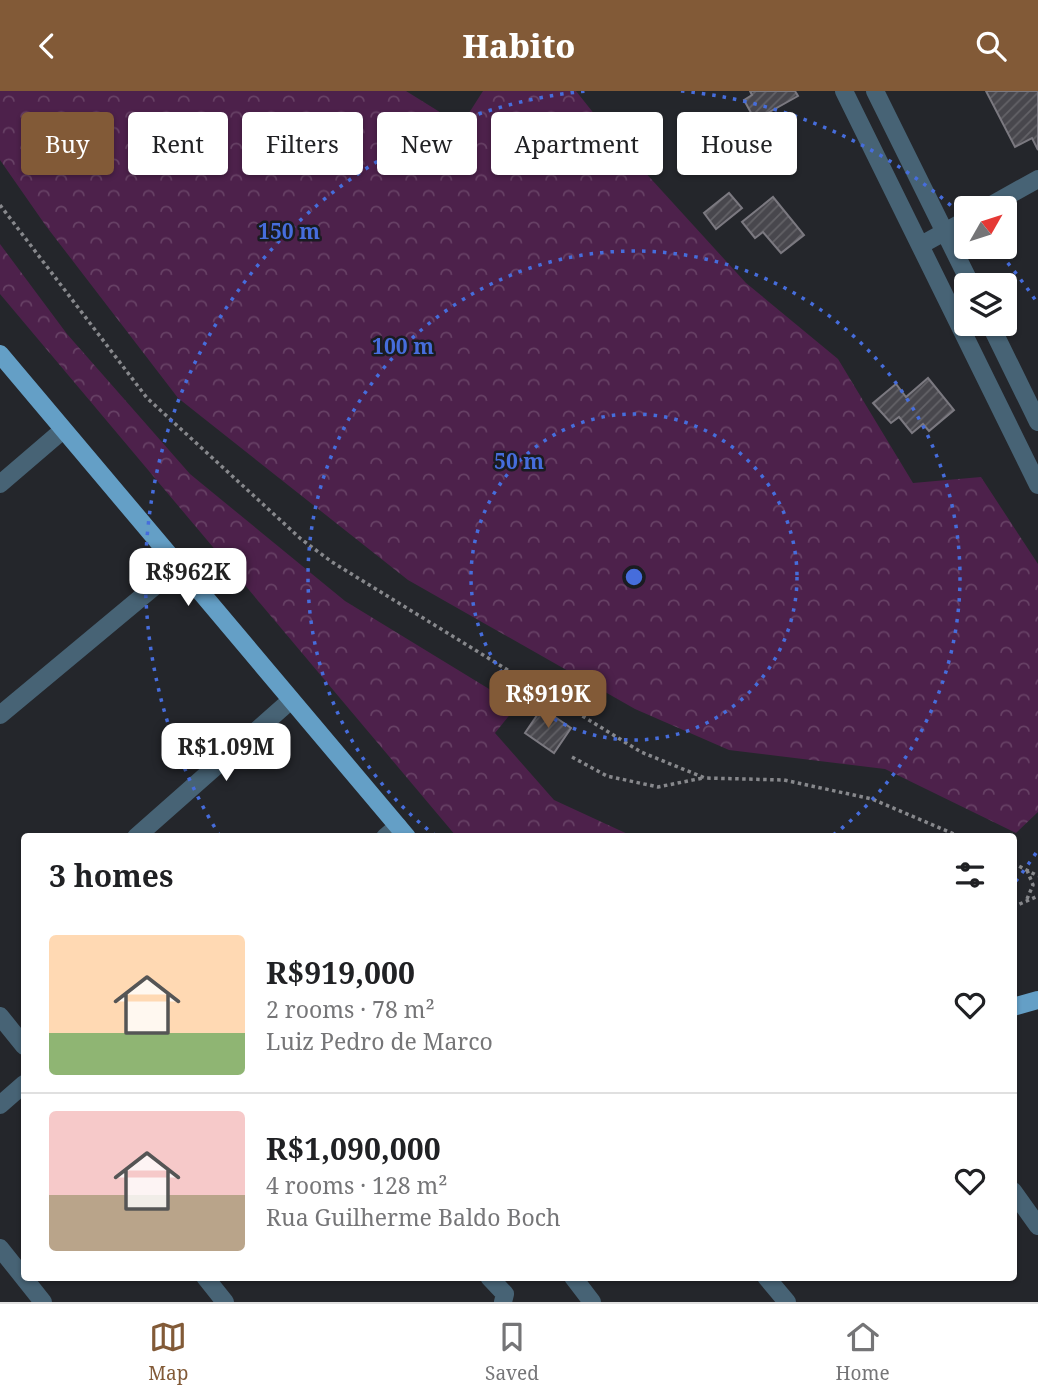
<!DOCTYPE html>
<html lang="en">
<head>
<meta charset="utf-8">
<style>
	:root { --surface:#fff; --page:#f6f6f6; --text:#202124; --muted:#757577; --line:#e0e0e0; --accent:#825a37 }
	body { margin:0; font-family:"Noto Serif",serif; background:var(--page); color:var(--text); height:100vh; display:flex; flex-direction:column; font-size:26px; white-space:nowrap }
	* { box-sizing:border-box; margin:0 }
	p { font-size:23px; color:var(--muted) }
	.icon { flex:none; width:38px; height:38px; fill:none; stroke:currentColor; stroke-width:2; stroke-linecap:round; stroke-linejoin:round }
	.map { position:relative; flex:1; overflow:hidden }
	.panel { position:absolute; left:21px; top:742px; width:996px; height:448px; display:flex; flex-direction:column; background:var(--surface); border-radius:7px; box-shadow:0 2px 5px #0004 }
	.panel>* { flex:none }
	.hud { position:absolute; left:21px; top:21px; width:998px; height:63px; display:flex; gap:14px }
	.needle { width:46px; rotate:51deg }
	.controls { position:absolute; left:954px; top:105px; display:grid; gap:14px }
	.controls a { display:grid; place-items:center; width:63px; height:63px; border-radius:7px; background:var(--surface); box-shadow:0 2px 5px #0004; font-size:35px }
	.price { position:absolute; translate:-50% -60px; padding:0 16px; border-radius:14px; background:#fff; color:#222; font-size:23px; line-height:46px; filter:drop-shadow(0 2px 4px #0008) }
	.price::after { content:''; position:absolute; left:50%; top:42px; width:21px; height:16px; margin-left:-10px; background:inherit; clip-path:polygon(0 0,100% 0,50% 100%) }
	.price.current { background:var(--accent); color:#fff }
	ul { padding:0; list-style:none }
	li { display:flex; align-items:center; gap:21px; height:175px; padding:0 28px }
	li+li { border-top:2px solid var(--line) }
	li span { display:grid; place-items:center; flex:none; width:196px; height:140px; border-radius:7px; color:#555 }
	li>.icon { margin-inline-start:auto }
	span .icon { width:84px; height:84px; fill:#fffc; stroke-width:1 }
	li b { font-size:30px }
	h2 { display:flex; justify-content:space-between; align-items:center; height:84px; padding:0 28px; font-size:30px }
	.chip { padding:0 24px; border-radius:7px; background:var(--surface); box-shadow:0 2px 5px #0004; font-size:24px; line-height:63px }
	.chip.current { background:var(--accent); color:#fff }
	header { display:flex; justify-content:space-between; align-items:center; height:91px; padding:0 28px; background:var(--accent); color:#fff; font-size:32px; font-weight:800 }
	.tabs { display:flex; justify-content:space-around; align-items:center; height:98px; border-top:2px solid var(--line); background:var(--surface); font-size:19px; color:var(--muted) }
	.tabs a { display:grid; justify-items:center; gap:4px }
	.tabs .current { color:var(--accent) }
	.map>svg:first-child { display:block }
	.forest { fill:url(#forest-crowns) }
	.building { fill:url(#building-hatch); stroke:#7b7980; stroke-width:2 }
	.lines { fill:none; stroke-linecap:round; stroke-linejoin:round }
	.path { stroke:#87888c; stroke-width:3.5; stroke-dasharray:3.5 3.5; stroke-linecap:butt }
	.minor { stroke:#476375; stroke-width:18 }
	.major { stroke:#649fc6; stroke-width:18 }
	.ring { fill:none; stroke:#466ddc; stroke-width:3.5; stroke-dasharray:3.5 7 }
	.centre { fill:#466ddc; stroke:#1a1c21; stroke-width:3.5 }
	.ring-label { font-size:21px; text-anchor:middle; font-weight:bold; fill:#466ddc; stroke:#1a1c21; stroke-width:5; stroke-linejoin:round; paint-order:stroke }
</style>
</head>
<body>
<header><svg class="icon" aria-label="back" viewBox="0 0 24 24"><path d="M15 5l-7 7 7 7"/></svg>Habito<svg class="icon" aria-label="search" viewBox="0 0 24 24"><circle cx="10" cy="10" r="6"/><path d="M15 15l6 6"/></svg></header>
<div class="map">
<svg width="1038" height="1211" viewBox="0 0 1038 1211">
	<defs>
		<pattern id="forest-crowns" width="20" height="18" patternUnits="userSpaceOnUse" patternTransform="scale(1.75)"><rect width="20" height="18" fill="#4d214b"/><path d="M2 6a3 3 0 1 1 6 0M12 15a3 3 0 1 1 6 0" fill="none" stroke="#674165"/></pattern>
		<pattern id="building-hatch" width="6" height="6" patternUnits="userSpaceOnUse" patternTransform="scale(1.75)"><rect width="6" height="6" fill="#48474d"/><path d="M-1 1l2-2M0 6l6-6M5 7l2-2" fill="none" stroke="#636267"/></pattern>
	</defs>
	<rect width="100%" height="100%" fill="#24262b"/>
	<!-- forest -->
	<path class="forest" d="M0,0H406L451,28L469,22L483,0H576L611,44L746,192L838,268L913,392L981,386L1038,473V721L1016,742L885,678L729,659L635,618L408,489L178,307L46,135L0,69Z
		M0,153L67,243L190,383L345,510L517,615L495,642L554,709L632,745H456L0,203Z"/>
	<!-- building -->
	<path class="building" d="M750,0H795L798,5L755,29L744,9L752,4Z
		M986,0H1038V59L1032,47L1015,56Z
		M729,102L742,117L716,138L704,122Z
		M773,106L804,144L781,162L763,141L755,147L742,131Z
		M928,287L954,319L929,340L923,333L912,342L899,326L891,332L873,312L896,293L906,306Z
		M542,617L571,637L554,662L525,642Z"/>
	<g class="lines">
		<!-- path -->
		<path class="path" d="M0,114L147,307L301,448L332,471L641,661L705,687L784,689L872,708L961,746
			M572,666L607,685L658,696L703,687
			M1013,772L1038,785
			M1027,779L1033,794L1027,808
			M1013,816L1038,805"/>
		<!-- minor -->
		<path class="minor" d="M844,0L1038,394
			M875,0L971,194
			M986,117L1038,88
			M921,154L966,129
			M990,233L1038,331
			M0,393L63,339
			M0,624L179,475
			M136,746L291,609
			M385,746L398,735
			M0,925L24,955
			M0,1014L24,993
			M1013,1100L1038,1135
			M0,1157L43,1211
			M205,1186L225,1211
			M489,1186L505,1203L503,1211
			M573,1186L592,1211
			M766,1186L787,1211"/>
		<!-- major -->
		<path class="major" d="M0,263L407,746
			M1013,916L1038,909"/>
	</g>
	<!-- distance rings -->
	<g class="ring">
		<circle cx="634" cy="486" r="163"/>
		<path d="M436 745A326 326 0 1 1 832 745"/>
		<path d="M1036 762A488 488 0 0 1 1016 790M220 745A488 488 0 0 1 587 0M681 0A488 488 0 0 1 964 126M994 156A488 488 0 0 1 1036 210"/>
	</g>
	<circle cx="634" cy="486" r="10" class="centre"/>
	<g class="ring-label">
		<text x="289" y="148">150 m</text>
		<text x="403" y="263">100 m</text>
		<text x="519" y="378">50 m</text>
	</g>
</svg>
<div class="controls">
<a><svg class="needle" viewBox="-14 -14 28 28"><path d="M0-13l5 13h-10z" fill="#e53935"/><path d="M0 13l5-13h-10z" fill="#757577"/></svg></a>
<a><svg class="icon" aria-label="layers" viewBox="0 0 24 24"><path d="M12 4l9 5-9 5-9-5zM3 14l9 5 9-5"/></svg></a>
</div>
<b class="price" style="left:188px;top:517px">R$962K</b>
<b class="price current" style="left:548px;top:639px">R$919K</b>
<b class="price" style="left:226px;top:692px">R$1.09M</b>
<div class="hud">
<a class="chip current">Buy</a>
<a class="chip">Rent</a>
<a class="chip">Filters</a>
<a class="chip">New</a>
<a class="chip">Apartment</a>
<a class="chip">House</a>
</div>
<section class="panel">
<h2>3 homes<svg class="icon" aria-label="filters" viewBox="0 0 24 24"><path d="M4 7h16M4 17h16"/><circle cx="9" cy="7" r="2"/><circle cx="15" cy="17" r="2"/></svg></h2>
<ul>
<li><span style="background:linear-gradient(#ffd9b3 70%,#8fb573 0)"><svg class="icon" aria-label="home" viewBox="0 0 24 24"><path d="M3 11l9-7 9 7M6 9v11h12V9"/></svg></span><div><b>R$919,000</b><p>2 rooms · 78 m²</p><p>Luiz Pedro de Marco</p></div><svg class="icon" aria-label="heart" viewBox="0 0 24 24"><path d="M12 20l-8-8c-3-5 5-10 8-4 3-6 11-1 8 4z"/></svg></li>
<li><span style="background:linear-gradient(#f6c9c9 60%,#b9a48a 0)"><svg class="icon" aria-label="home" viewBox="0 0 24 24"><path d="M3 11l9-7 9 7M6 9v11h12V9"/></svg></span><div><b>R$1,090,000</b><p>4 rooms · 128 m²</p><p>Rua Guilherme Baldo Boch</p></div><svg class="icon" aria-label="heart" viewBox="0 0 24 24"><path d="M12 20l-8-8c-3-5 5-10 8-4 3-6 11-1 8 4z"/></svg></li>
</ul>
</section>
</div>
<nav class="tabs">
<a class="current"><svg class="icon" aria-label="map" viewBox="0 0 24 24"><path d="M3 6l6-2 6 2 6-2v14l-6 2-6-2-6 2zM9 4v14M15 6v14"/></svg>Map</a>
<a><svg class="icon" aria-label="saved" viewBox="0 0 24 24"><path d="M7 4h10v16l-5-4-5 4z"/></svg>Saved</a>
<a><svg class="icon" aria-label="home" viewBox="0 0 24 24"><path d="M3 11l9-7 9 7M6 9v11h12V9"/></svg>Home</a>
</nav>
</body>
</html>
